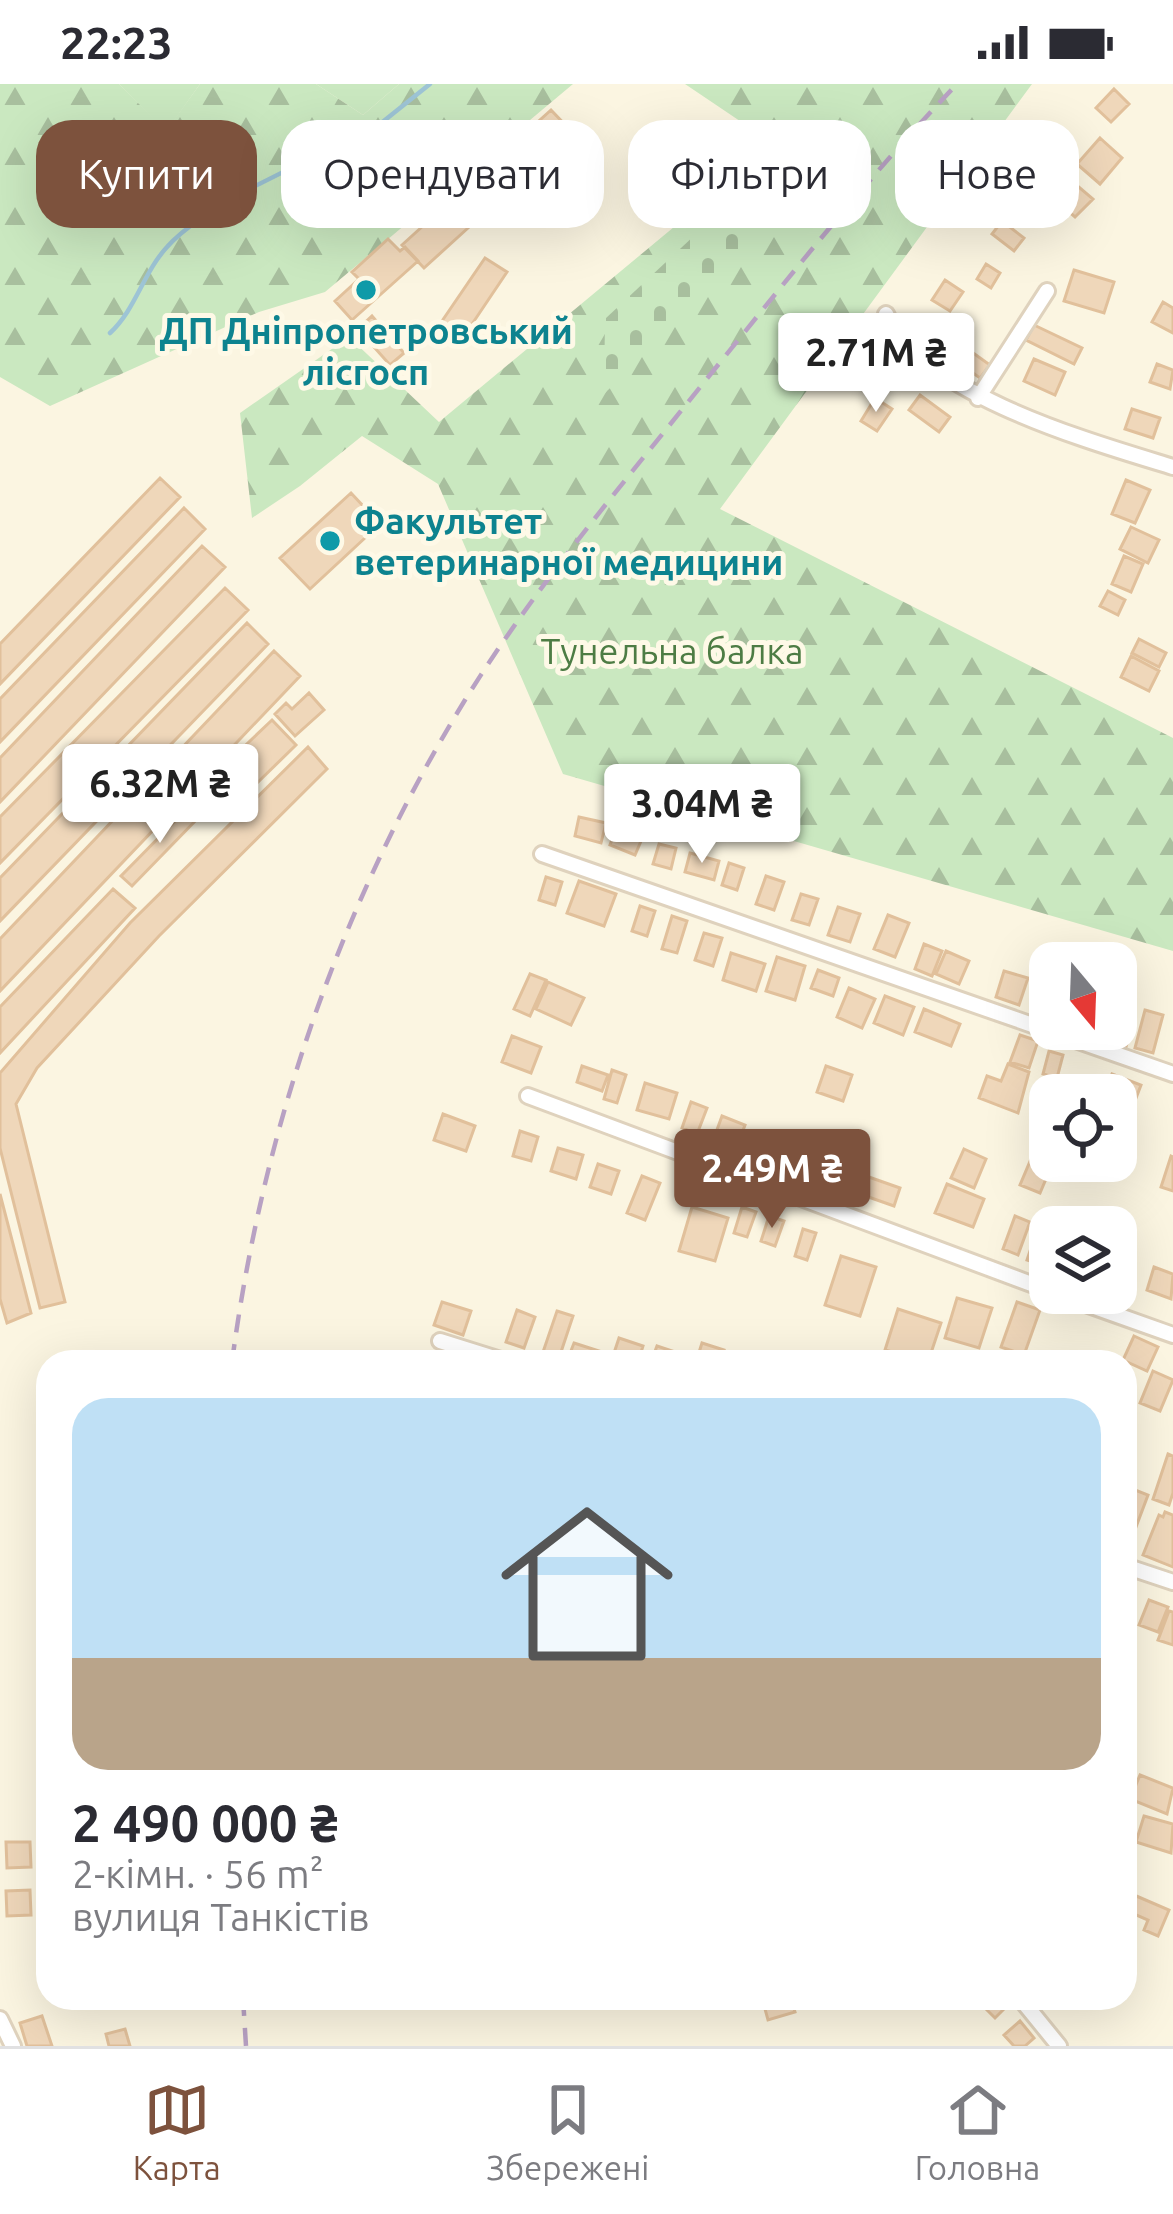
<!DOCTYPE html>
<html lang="uk">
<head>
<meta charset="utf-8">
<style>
	:root { --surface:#fff; --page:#f2f2f3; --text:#2b2b33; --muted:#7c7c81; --line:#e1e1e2; --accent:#7d523d }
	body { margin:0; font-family:Ubuntu,sans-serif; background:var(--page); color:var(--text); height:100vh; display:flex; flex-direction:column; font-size:45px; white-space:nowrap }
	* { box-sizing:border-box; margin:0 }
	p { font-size:39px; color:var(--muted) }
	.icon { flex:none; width:66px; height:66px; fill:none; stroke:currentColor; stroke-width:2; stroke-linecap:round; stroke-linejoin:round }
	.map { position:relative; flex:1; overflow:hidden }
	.details { position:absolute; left:36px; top:1266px; width:1101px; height:660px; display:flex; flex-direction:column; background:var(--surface); border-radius:36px; box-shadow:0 12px 48px #0002 }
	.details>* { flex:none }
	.hud { position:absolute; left:36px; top:36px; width:1101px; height:108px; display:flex; gap:24px }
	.needle { width:78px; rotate:161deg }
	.tools { position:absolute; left:1029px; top:858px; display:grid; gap:24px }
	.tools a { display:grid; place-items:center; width:108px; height:108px; border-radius:24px; background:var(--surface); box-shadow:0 12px 48px #0002; font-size:60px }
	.price { position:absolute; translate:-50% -102px; padding:0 27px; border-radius:12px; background:#fff; color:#222; font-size:39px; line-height:78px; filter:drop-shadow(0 3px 6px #0008) }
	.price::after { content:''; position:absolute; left:50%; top:72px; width:36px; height:27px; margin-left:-18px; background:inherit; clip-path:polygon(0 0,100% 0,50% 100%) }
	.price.current { background:var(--accent); color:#fff }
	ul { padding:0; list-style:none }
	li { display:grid; align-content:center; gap:24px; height:636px; padding:0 36px }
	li+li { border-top:3px solid var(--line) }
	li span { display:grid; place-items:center; height:372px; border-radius:36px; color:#555 }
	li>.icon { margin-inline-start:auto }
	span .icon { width:216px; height:216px; fill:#fffc; stroke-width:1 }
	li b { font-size:51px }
	.pill { padding:0 42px; border-radius:36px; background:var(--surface); box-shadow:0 12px 48px #0002; font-size:42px; line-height:108px }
	.pill.current { background:var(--accent); color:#fff }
	.status { display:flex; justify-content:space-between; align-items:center; height:84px; padding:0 60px; background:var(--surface); direction:ltr }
	.status svg { height:33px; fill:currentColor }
	.menu { display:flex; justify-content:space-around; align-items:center; height:168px; border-top:3px solid var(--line); background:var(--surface); font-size:33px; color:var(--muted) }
	.menu a { display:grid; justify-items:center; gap:6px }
	.menu .current { color:var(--accent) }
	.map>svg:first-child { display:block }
	.green { fill:#cae8c0 }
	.forest { fill:url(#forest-firs) }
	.cemetery { fill:url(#cemetery-stones) }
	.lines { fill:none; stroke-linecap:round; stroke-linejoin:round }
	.stream { stroke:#9dc4d5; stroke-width:4.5 }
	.building { fill:#efd7ba; stroke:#e1c09b; stroke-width:3 }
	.minor-casing { stroke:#dfd2bd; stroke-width:20 }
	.minor { stroke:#fff; stroke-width:14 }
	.rail { stroke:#b8a1c3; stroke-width:4.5; stroke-dasharray:18 12; stroke-linecap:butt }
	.culture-dot { fill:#0f9aa8; stroke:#fef9e7; stroke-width:4.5 }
	.labels { text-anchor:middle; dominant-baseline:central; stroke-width:10; stroke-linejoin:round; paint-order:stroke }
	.culture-label { font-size:36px; font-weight:bold; fill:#0d838f; stroke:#fef9e7 }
	.park-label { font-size:36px; fill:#4d7c44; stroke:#fef9e7 }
</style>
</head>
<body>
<div class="status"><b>22:23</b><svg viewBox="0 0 49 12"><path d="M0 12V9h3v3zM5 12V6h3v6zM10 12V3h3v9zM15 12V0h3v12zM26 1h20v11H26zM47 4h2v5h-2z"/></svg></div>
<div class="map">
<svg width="1173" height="1962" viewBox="0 0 1173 1962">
	<defs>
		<pattern id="forest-firs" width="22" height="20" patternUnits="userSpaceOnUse" patternTransform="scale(3)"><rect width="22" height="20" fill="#cae8c0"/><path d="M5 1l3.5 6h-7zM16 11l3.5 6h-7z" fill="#a8bf9e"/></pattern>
		<pattern id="cemetery-stones" width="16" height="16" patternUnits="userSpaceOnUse" patternTransform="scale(3)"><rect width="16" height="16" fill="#cae8c0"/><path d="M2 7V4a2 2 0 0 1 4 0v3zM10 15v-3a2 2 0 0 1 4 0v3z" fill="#a8bf9e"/></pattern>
	</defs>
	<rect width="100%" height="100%" fill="#fbf5e1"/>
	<!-- green -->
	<path class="green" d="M119,0H200L166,48Z
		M316,0H399L363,31Z"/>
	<!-- forest -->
	<path class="forest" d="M0,0H119L166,47L200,0H316L363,31L399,0H573L325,208L259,228L50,322L0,293Z
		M685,0H1032L720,425L1173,654V867L563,690L438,400L362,352L300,402L252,434L240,329L349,253L439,338L774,60Z"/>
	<!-- cemetery -->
	<path class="cemetery" d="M772,79L798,118L604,310L605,235Z"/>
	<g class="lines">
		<!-- stream -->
		<path class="stream" d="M380,40L430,0
			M110,249C136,225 143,189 167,163C204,121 312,73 365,52"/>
	</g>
	<!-- building -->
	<path class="building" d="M1114,5L1129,20L1111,38L1096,24Z
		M551,26L572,48L478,133L457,111Z
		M1100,54L1122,74L1100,100L1077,80Z
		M1047,76L1093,115L1075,133L1031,95Z
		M457,111L468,122L457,132L468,144L424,184L402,161Z
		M1002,137L1024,154L1014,167L992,150Z
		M388,155L400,167L405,163L418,177L352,236L335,217L359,195L352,188Z
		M485,174L507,188L464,252L442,237Z
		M986,180L1000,189L991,204L977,195Z
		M1074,186L1114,198L1104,229L1064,217Z
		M945,196L963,208L950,227L932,216Z
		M1163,218L1173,224V249L1152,238Z
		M372,232L404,269L390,281L358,245Z
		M1034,241L1082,264L1074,280L1026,256Z
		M962,261L990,281L980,294L953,275Z
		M1034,275L1065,288L1055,311L1024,297Z
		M1157,280L1173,286L1170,305L1150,298Z
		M920,311L950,333L939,348L909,326Z
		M875,314L892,325L877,347L861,337Z
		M1132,325L1160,334L1153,354L1125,345Z
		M160,394L180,413L0,600V560Z
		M1126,396L1150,406L1135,439L1112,430Z
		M351,409L380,440L310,505L280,474Z
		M184,424L205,445L0,658V615Z
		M1131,443L1159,456L1148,479L1120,465Z
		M202,462L225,483L0,718V674Z
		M1124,472L1143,480L1131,508L1112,500Z
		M225,504L248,526L0,779V733Z
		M1108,507L1125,516L1118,531L1100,522Z
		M247,539L268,560L0,837V794Z
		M1139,555L1166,569L1159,583L1132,569Z
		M274,567L300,592L0,907V855Z
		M1131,572L1159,587L1149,607L1121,593Z
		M309,609L324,626L295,652L275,630L286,619L292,625Z
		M272,636L296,661L253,703L229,677Z
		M308,663L327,685L159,852L37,984L16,1020L65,1218L40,1224L0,1064V989L130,839Z
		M226,683L239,695L208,727L195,715Z
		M190,722L200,732L132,802L121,792Z
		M579,733L606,739L601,759L575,752Z
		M618,740L644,750L635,771L610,761Z
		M659,760L676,764L671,785L653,780Z
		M690,769L719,777L714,796L685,788Z
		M729,779L744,784L737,806L722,801Z
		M766,792L784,798L774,826L756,820Z
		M546,793L562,798L555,821L539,816Z
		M579,797L616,810L604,842L567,829Z
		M113,805L135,824L0,969V923Z
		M801,810L818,815L809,841L792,836Z
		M640,822L655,827L647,852L632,847Z
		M838,823L860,830L850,858L828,851Z
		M888,831L909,839L895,873L874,865Z
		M672,832L687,837L677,869L662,865Z
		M704,849L722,854L713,882L695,876Z
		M924,860L942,867L932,892L915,885Z
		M946,867L969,877L959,900L936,890Z
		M731,869L765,880L756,907L723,896Z
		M777,873L805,882L795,916L766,907Z
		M818,886L839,894L833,912L811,904Z
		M1004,887L1028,894L1019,921L996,913Z
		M530,890L546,896L530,932L514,925Z
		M548,898L584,914L571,941L536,925Z
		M849,904L875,915L862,944L837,933Z
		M885,912L914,923L903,951L874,939Z
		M1116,924L1135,930L1126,963L1101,956L1104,945H1116Z
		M924,925L960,940L951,962L915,948Z
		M1145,926L1163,931L1153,969L1135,964Z
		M1020,951L1038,957L1029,984L1010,978Z
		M512,952L541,963L531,989L502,978Z
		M1049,967L1063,971L1057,994L1043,990Z
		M1008,980L1029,988L1018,1029L979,1014L987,992L1001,997Z
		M582,982L608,991L602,1007L577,998Z
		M826,982L852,991L843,1017L817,1008Z
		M612,986L626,991L617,1019L604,1015Z
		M1112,990L1141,1001L1128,1035L1116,1030V1011H1104Z
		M645,999L677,1009L669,1035L637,1026Z
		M691,1018L707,1024L697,1050L682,1044Z
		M443,1030L475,1042L466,1067L434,1056Z
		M722,1032L745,1041L737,1062L714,1054Z
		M520,1047L538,1053L531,1077L513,1072Z
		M799,1050L825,1060L814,1088L788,1078Z
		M835,1052L866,1062L852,1104L821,1093Z
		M558,1064L583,1071L576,1095L551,1087Z
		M964,1065L986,1075L974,1104L951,1094Z
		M1171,1072L1173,1073V1107L1161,1103Z
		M1031,1075L1051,1083L1040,1109L1020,1101Z
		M598,1080L619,1087L611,1110L590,1103Z
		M642,1092L660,1099L645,1136L627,1129Z
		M866,1092L900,1104L894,1122L860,1110Z
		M947,1100L984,1115L973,1143L935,1129Z
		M0,1110L31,1229L7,1239L0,1215Z
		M692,1123L728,1134L715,1177L679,1167Z
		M742,1123L756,1128L747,1153L734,1149Z
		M769,1132L784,1137L775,1162L761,1157Z
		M1015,1132L1030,1138L1018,1171L1003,1165Z
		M803,1145L816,1149L807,1176L795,1172Z
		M1035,1152L1050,1157L1049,1183L1027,1176Z
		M841,1172L876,1183L860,1232L825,1221Z
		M1154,1183L1173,1190L1171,1215L1147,1206Z
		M957,1214L992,1224L979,1264L945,1254Z
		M442,1218L471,1227L463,1251L434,1241Z
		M1017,1218L1040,1226L1024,1271L1001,1263Z
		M898,1225L941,1239L928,1278L885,1266Z
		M517,1226L535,1233L524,1264L506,1258Z
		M557,1227L573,1232L559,1274L543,1268Z
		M1134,1252L1158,1263L1147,1287L1123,1276Z
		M619,1254L643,1262L638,1278H611Z
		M574,1259L602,1268L598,1278L567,1277Z
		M702,1259L724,1266L720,1278H696Z
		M657,1262L681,1270L678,1278H651Z
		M1153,1287L1173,1296L1160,1327L1140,1319Z
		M1168,1370L1173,1372V1409L1169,1421L1153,1415Z
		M1125,1402L1148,1411L1136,1443L1125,1439Z
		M1165,1428L1173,1431V1483L1143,1471L1159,1431L1163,1433Z
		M1149,1516L1168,1523L1158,1548L1139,1541Z
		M1169,1527L1173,1528V1561L1158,1556Z
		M1140,1691L1173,1704L1167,1730L1130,1715Z
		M1144,1732L1173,1740L1171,1769L1136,1758Z
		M6,1758H30L31,1783L7,1784Z
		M30,1806L31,1831L7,1832L6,1807Z
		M1134,1811L1169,1826L1158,1852L1144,1846L1148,1836L1127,1827Z
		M762,1914H791L795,1928L768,1936Z
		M991,1914L1005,1924L995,1934L983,1922Z
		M42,1932L52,1962H27L20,1939Z
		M1020,1937L1034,1954L1025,1962H1014L1004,1951Z
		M125,1945L130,1962H109L106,1950Z"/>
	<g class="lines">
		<defs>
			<path id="minor" d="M886,230C923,311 1092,358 1173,383
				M978,314L1047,207
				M542,770L1173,990
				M528,1012L1050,1207
				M1055,1209L1173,1251
				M440,1257L507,1278
				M1125,1482L1173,1498
				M1020,1914L1059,1962
				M0,1935L13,1962"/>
		</defs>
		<!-- minor casing -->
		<use href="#minor" class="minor-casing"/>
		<!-- minor -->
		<use href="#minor" class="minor"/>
		<!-- rail -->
		<path class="rail" d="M232,1278C263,1043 341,818 465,616C535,503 622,401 705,297C787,196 867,94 957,0
			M243,1914L246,1962"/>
	</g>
	<!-- markers -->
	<g class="culture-dot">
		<circle cx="366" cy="206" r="12"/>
		<circle cx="330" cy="457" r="12"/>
	</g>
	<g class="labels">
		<!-- culture labels -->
		<g class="culture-label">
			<text x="366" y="246">ДП Дніпропетровський<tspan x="366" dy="41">лісгосп</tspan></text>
			<text x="354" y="436" text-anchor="start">Факультет<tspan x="354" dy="41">ветеринарної медицини</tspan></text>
		</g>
		<!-- park labels -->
		<g class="park-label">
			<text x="672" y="566">Тунельна балка</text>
		</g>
	</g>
</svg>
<div class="tools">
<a><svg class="needle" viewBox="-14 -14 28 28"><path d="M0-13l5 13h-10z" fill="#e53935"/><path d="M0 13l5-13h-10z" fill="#7c7c81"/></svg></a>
<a><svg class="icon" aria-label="locate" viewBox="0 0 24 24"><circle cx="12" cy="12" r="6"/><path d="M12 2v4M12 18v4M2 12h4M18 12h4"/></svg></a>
<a><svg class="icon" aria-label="layers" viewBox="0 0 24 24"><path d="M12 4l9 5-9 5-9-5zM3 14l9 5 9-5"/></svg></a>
</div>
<b class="price" style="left:876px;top:331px">2.71M ₴</b>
<b class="price" style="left:160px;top:762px">6.32M ₴</b>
<b class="price" style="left:702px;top:782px">3.04M ₴</b>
<b class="price current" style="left:772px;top:1147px">2.49M ₴</b>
<div class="hud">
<a class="pill current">Купити</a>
<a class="pill">Орендувати</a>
<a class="pill">Фільтри</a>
<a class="pill">Нове</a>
</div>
<section class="details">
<ul>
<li><span style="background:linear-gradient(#bfe0f5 70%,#b9a48a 0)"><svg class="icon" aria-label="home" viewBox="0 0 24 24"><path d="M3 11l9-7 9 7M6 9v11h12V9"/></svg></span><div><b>2 490 000 ₴</b><p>2-кімн. · 56 m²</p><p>вулиця Танкістів</p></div></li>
</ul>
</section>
</div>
<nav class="menu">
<a class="current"><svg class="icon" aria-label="map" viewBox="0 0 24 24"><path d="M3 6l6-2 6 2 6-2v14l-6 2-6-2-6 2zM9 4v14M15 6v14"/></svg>Карта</a>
<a><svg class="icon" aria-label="saved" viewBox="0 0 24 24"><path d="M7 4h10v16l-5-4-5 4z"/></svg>Збережені</a>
<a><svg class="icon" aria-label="home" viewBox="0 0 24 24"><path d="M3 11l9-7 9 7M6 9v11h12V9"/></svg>Головна</a>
</nav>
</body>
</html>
